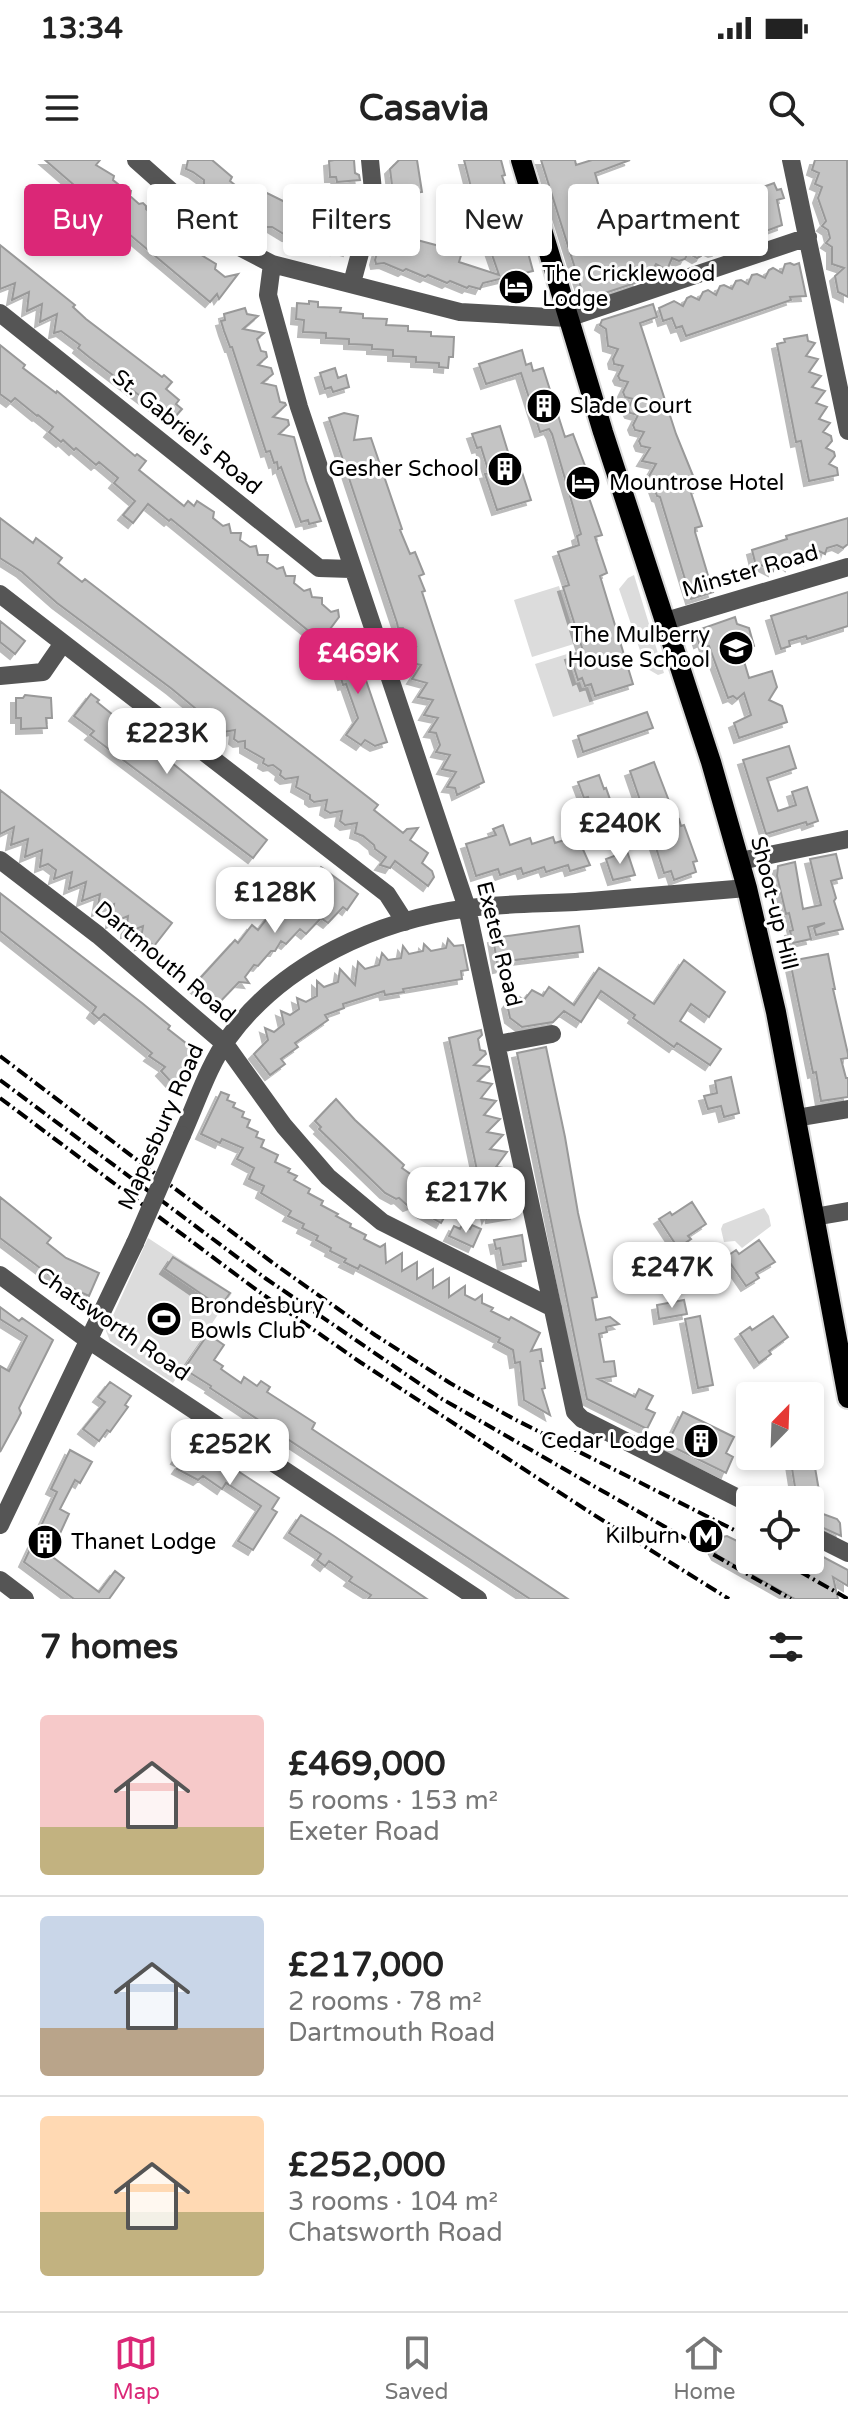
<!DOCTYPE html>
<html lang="en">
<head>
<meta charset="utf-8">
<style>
	:root { --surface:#fff; --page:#f6f6f6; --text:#222; --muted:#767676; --line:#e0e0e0; --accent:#db2777 }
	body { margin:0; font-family:"Varela Round",sans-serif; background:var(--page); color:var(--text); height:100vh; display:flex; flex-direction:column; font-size:30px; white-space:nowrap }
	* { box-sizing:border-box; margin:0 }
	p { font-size:26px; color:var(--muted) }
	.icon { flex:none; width:44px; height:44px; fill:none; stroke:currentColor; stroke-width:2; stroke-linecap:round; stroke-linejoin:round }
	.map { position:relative; height:1439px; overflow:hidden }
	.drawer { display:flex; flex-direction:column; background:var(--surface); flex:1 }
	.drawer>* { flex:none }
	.guide { position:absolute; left:24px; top:24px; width:800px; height:72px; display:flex; gap:16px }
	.needle { width:52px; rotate:23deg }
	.fabs { position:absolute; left:736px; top:1222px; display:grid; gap:16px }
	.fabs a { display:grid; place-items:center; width:88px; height:88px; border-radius:8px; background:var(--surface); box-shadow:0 4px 12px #0003; font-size:40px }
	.price { position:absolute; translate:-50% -68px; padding:0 18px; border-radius:16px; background:#fff; color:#222; font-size:26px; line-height:52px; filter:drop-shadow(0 2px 4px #0008) }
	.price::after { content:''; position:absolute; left:50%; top:48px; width:24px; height:18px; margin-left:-12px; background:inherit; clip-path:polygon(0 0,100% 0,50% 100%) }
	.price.on { background:var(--accent); color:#fff }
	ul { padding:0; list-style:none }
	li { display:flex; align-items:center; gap:24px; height:200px; padding:0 40px }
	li+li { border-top:2px solid var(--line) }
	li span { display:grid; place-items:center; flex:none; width:224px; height:160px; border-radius:8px; color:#555 }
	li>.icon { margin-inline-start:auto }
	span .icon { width:96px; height:96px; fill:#fffc; stroke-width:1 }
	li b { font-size:34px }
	h2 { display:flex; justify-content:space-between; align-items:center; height:96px; padding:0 40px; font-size:34px }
	.chip { padding:0 28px; border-radius:8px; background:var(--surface); box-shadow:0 4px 12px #0003; font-size:28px; line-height:72px }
	.chip.on { background:var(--accent); color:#fff }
	.status { display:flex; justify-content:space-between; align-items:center; height:56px; padding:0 40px; background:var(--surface); direction:ltr }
	.status svg { height:22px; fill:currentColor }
	header { display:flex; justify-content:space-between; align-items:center; height:104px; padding:0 40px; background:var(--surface); font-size:36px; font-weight:800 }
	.dock { display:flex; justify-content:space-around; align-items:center; height:112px; border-top:2px solid var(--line); background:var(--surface); font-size:22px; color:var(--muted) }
	.dock a { display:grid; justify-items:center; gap:4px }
	.dock .on { color:var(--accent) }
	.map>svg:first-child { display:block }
	.green { fill:#dcdcdc }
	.building { fill:#c4c4c4; stroke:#999; stroke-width:2; filter:url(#shadow) }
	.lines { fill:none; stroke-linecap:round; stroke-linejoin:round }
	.major-casing { stroke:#dbdbdb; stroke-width:24 }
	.minor { stroke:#555; stroke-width:18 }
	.major { stroke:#000; stroke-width:20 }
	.rail { stroke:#000; stroke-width:4; stroke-dasharray:12 4 2 4; stroke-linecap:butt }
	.minor-bridge { stroke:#555; stroke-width:18 }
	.labels { text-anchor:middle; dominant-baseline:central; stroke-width:6; stroke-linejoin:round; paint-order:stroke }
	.poi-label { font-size:22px; fill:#000; stroke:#fff; text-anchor:start }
	.street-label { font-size:22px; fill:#000; stroke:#fff }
</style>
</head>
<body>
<div class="status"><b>13:34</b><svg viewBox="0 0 49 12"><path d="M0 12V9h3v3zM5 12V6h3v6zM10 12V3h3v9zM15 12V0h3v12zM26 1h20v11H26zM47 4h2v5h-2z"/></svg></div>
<header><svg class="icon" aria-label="menu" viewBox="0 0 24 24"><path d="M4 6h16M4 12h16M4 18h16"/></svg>Casavia<svg class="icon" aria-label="search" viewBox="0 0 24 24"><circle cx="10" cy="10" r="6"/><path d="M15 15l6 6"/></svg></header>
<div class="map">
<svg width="848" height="1439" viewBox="0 0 848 1439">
	<defs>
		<filter id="shadow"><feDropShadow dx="-5" dy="5" stdDeviation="0" flood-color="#0004"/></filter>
	</defs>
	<rect width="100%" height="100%" fill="#fff"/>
	<!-- green -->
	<path class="green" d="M634,415L664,513L658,515L646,508L619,429L628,418Z
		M559,426L577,483L532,497L514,440Z
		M567,494L576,523L580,522L582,528L588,527L594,544L553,557L535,504Z
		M764,1048L769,1056L771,1066L742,1088L735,1081L724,1082L721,1069L723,1064Z
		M148,1078L232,1133L173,1223L110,1181L106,1171Z"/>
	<!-- building -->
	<path class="building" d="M45,0H100L96,5L114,16L113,20L123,28L131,31L130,36L139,44L143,43L146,46V49L157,59L160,58L164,61L163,64L174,73L181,75V79L191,87L199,86L198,93L216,104L215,109L225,117L238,114L219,139L217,134L210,142L117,64L118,63Z
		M188,0H212L232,17L230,21L254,40L259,29L285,42L337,57L340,47L353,51L347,69L353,71L348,91L338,88L335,90L316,82L308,83L306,78L287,76L272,67H263V63L244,58V54L223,40V36L211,27H207L204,24V20L193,12L186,9Z
		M334,0H354L355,13L359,15L360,20L337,22L336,17H330L329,1Z
		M399,0H417L422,32L396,36L393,33L390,9Z
		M464,0H501L505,15L502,16L518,64L520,63L533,111L483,123L480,129L469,126L467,128L450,121L447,123L428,115L425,117L406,109L403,111L384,103L376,104L375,100L380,82L384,83L387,72L462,92L459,102L499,115L481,63L470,67L461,39L473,35Z
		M541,0H575L576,5L592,0H630L595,13L617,89L637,82L640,76L645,79L671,71L760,40L759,37L765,35L763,27L774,23L777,30L781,29L784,38L777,40L782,65L750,77L747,83L736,77L731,88L721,83L717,91L713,92L705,88L701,96L697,98L688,93L685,99L679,101L672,98L667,110L656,104L650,114L633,106L638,122L587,139L584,137Z
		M815,0H847L848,137L838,132L835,116L844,108L832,104V87L826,83L830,78L828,70L822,66L826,61L818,38L822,27L815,24L819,13L812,10Z
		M0,85L75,145L73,147L86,159L162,217L164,215L172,222L166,229L179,240L176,244L182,249L175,257L166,248L162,251L148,242L89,197L78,188L80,185L61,171L54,173L57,154L40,162L42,144L27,151L29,132L12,140L15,123L0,129Z
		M790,103L794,105L799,103L806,136L790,137L791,140L768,148L686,176L682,166L676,168L672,158L663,161L659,148L674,141L683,146L687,138L691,136L699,140L703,132L708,130L716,135L720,126L724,125L732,129L736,121L741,120L748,124L752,115L757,114L765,118L769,110L773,108L782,113L785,104Z
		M309,141L318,142V147L341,148L340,152L363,154V158L387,159L386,165L408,166V171L431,172V176L454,177L453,197H449L448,208L439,207V203L416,202V197L393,196V190L372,189V185L349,184V179L326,178V173L303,172L304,160L296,159L297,143L309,144Z
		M653,144L657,157L640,163L676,274L698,328L691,333L702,366L695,368V372L713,432L691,439L660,337L657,336L651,319L648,318L656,304L642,301L650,288L641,286L639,281L644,272L635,270L633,265L638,255L630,253L628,249L633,239L625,237L623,232L628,222L620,220L618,216L623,206L614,204L613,199L618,189L608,186L606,169L600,165L602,160Z
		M245,148L247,154L258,156L243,169L264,173L257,179L261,191L266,192L267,197L258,205L271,208L273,214L262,223L276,226L280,242L285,243L286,245L273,257L288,260L289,265L279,274L294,277L306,321L321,361L309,364L308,360L301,362L281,307L278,309L277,302L274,303L270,291L266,292L232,187H230L224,171L221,161L225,160L224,154Z
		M807,175L808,181L815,183L806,196L818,199L809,212L821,216L812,227L825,231L816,243L827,247L819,259L830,263L823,272L831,276L832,281L826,288L834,292L835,296L829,304L837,308L838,315L809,321L801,281L796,282L777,184L785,182L784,179Z
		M0,185L25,205L23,208L56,233L57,231L135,296L137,294L146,301L139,310L184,346L188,341L194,346L197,341L214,352L213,358L223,366L229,364L231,373H241L240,380L250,387L256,386L258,395H268L267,402L277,409L283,407L286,416H295L294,423L304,431L310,429L312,437L322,438V444L331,452L338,450L339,457L321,481L171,359L169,361L148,344L133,363L123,355L135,341L114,323L118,318L99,302L96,305L76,288L74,290L63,280L61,282L49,272L53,267L38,255L37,256L15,238L11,242L0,234Z
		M522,190L526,205L531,203L533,211L543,208L565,277L573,274L593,327L592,334L588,335L602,375L595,377L607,413L600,416L633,524L595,536L591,524L585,526L582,518L578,520L570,495L583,491L563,427L569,425L558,392L579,385L577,376L581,374L552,274L549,269L540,272L521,213L486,224L479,204Z
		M335,208L338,218L346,215L349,227L333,232L331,227L325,229L320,213Z
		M344,253L358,256L354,280L371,278L402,369L400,370L410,394L415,392L424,414L419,416L425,431L422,432L484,622L457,635L455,628L447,627L456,612L442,609L450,595L436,592L440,585L436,573L429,572L438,558L424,555L433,540L418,537L427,523L412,519L421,505L407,502L416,487L402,484L406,478L403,468H398L397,463L329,258Z
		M500,266L512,305L519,303L531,340L497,350L485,314L489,313L481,287L477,288L472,274Z
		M0,358L33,383L36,378L62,398L58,403L82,422L85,419L319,599L378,645L374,650L403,673L407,669L418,668L410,680L428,693L422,703L432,711L434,717L428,726L395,701L390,708L380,705L386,697L375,689L374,685L363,676L355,673L357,663L345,665L340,661L342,651L330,653L325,650L327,640L314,642L310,639V635L296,627L298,617L285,619L280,615L281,611L273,605L268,606L263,603L264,599L245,588V581L238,582L234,579L235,570L224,572L219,568L172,529L57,443L22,412L0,398Z
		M848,358V384L843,388L837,385L827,388L825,394L819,391L809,394L808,400L802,397L792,400L790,406L785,402L774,405L773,411L755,402L752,390L787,379L786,376Z
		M848,432V466L807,479L806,476L789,481L790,486L781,489L771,456Z
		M735,457L737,464L749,468L754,486L741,491L749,518L772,511L777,527L769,540L782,546L787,562L739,578L734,563L751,555L744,533L737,539L733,536L728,538L709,486L705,487L703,481L699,483L695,471Z
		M0,461L25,481L15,494L0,482Z
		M351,482L354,485L387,582L375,586L365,580L361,585L346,575L358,558L346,524L343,525L335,499L331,500L327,490Z
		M91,534L99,540L97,542L267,680L253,698L90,575L94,571L74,556Z
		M25,535L51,538L52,558H46L47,568L21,569V558H16V538H23Z
		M647,552L653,568L583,592L578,576Z
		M789,586L796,608L767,618L778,651L796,645L792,632L807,627L818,661L807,665L806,662L766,674L743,600Z
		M654,602L669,641L643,649L630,611Z
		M599,615L604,629L606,628L618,662L614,663L616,669L601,674L588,637L584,638L578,622Z
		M0,630L172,763L154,786L148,781L140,785L143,766L126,773L128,756L111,763L114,744L97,751L100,734L82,741L86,722L69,729L72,712L54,719L56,710L48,704L40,707L42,690L25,697L28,679L11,685L14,667L0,674Z
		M679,659L681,666L684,665L697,701L693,702L696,712L674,720L671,711L664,713L651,672L658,670L657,666Z
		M503,665L510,685L530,678L532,684L553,677L555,683L577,676L590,705L570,711L568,705L546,712L544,707L523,714L521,708L500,715L498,709L476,716L466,684L496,675L493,669Z
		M627,691L635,715L613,720L606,699Z
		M836,694L842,718L831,721L836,738L834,741L843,769L816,775L814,768L825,763L808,767L811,779L793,783L790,771L793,770L789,753L786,754L777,716L778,706L795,702L803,749L821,745L810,699Z
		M321,707L358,734L347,750L343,747L328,763L321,758L306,774L300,769L286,784L281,781L275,791H271L258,806L254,805L245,817L249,823L239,822L217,845L193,826L235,780L238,783L252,765L258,770L272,752L280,757L293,741L301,747L316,727L309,722Z
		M0,733L142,843L170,866L168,869L196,891L192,896L195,899L174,925L161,911L165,907L149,896L152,893L104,854L99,859L92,853L96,847L0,771Z
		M579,766L583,792L507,801V806L498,808L493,778Z
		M448,779L454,786L463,785L468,810L461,811L462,819L403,829L404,832L385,835L384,831L343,844L344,848L325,855L328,860L295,883L298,887L281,899L285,904L270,915L254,894L268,880L265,868L274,872L284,864L281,851L290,855L299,849L297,838L306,842L317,836V821L324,827L338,822L340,809L355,825L358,802L365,809L379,805L382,793L388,800L401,798L403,786L409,794L423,791L424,784L431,791L446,788Z
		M828,794L835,829H833L848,894V898L841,899L846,918H848V937L821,941L816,912L813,913L790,801Z
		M684,800L725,832L709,857L691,844L680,861L721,889L710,905L677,883L674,887L633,858L635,855L601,831L581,862L564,851L553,862L522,867L510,858L507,844L515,834L524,840L532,830L543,836L549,827L574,845L599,808L654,844Z
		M481,870L482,875L478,879L480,890L485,891L486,894L474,905L489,907L490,910L478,921L492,924L481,938L496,941L484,955L500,959L487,972L503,975L490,989L507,992L496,1007L511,1009L507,1014L515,1054L491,1058L490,1052L487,1058L449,878Z
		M546,887L565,977L578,1053L597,1137L592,1138L596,1160L610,1157L619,1164L606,1167L607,1172L599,1174L604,1202L614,1201L616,1216L598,1219L635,1237L639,1229L653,1236L646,1249L655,1253L647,1269L587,1239L517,893Z
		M731,917L739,953L724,957L721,946L708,949L704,936L717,933L715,921Z
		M221,932L229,935L227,940L235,943L233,947L244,952L242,957L250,960L247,967L258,972L256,977L264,980L261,987L278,995L275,1002L290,1009L288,1012L297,1016L294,1020L310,1029L308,1033L323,1041L321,1045L338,1054L336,1056L351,1064L350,1067L366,1075L364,1079L380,1087L385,1084L386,1103L402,1093V1111L417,1102V1119L433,1109V1128L449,1118V1137L465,1126V1135L475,1140L482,1135V1143L493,1148L491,1151L509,1160L511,1157L540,1173L531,1191L541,1189L543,1201H540L545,1228L542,1229L550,1255L524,1240L520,1202L515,1203L513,1190L498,1182L500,1178L360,1105L358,1109L344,1102L346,1099L330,1091L331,1088L316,1080L318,1076L302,1068L304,1064L288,1056L291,1051L261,1033L264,1026L249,1019L254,1008L237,999L243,988L222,979L220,983L201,974Z
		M336,939L355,960L404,1005L402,1008L416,1018L412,1023L423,1031V1040L408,1046L399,1038L396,1039L385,1033L319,969L321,967L315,961Z
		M0,1037L51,1078L47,1083L66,1098L99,1113L89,1136L60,1123L0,1078Z
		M429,1039L449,1049L441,1063L422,1052Z
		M692,1042L706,1064L688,1076L691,1079L678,1088L659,1059L670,1052L672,1055Z
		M462,1065L470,1069L472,1065L481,1069L473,1087L449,1076L454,1066L460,1069Z
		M522,1075L526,1101L503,1105L500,1088L496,1089L494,1080Z
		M759,1080L775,1102L756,1113L759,1118L746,1126L726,1097L736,1090L739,1094Z
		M173,1097L230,1133L223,1143L219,1141L216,1144L165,1109Z
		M684,1140L687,1154L659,1159L657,1145Z
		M0,1147L19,1161L22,1158L53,1180L19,1248L21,1253L18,1259L0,1292V1206L9,1211L27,1176L0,1159Z
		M700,1156L713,1225L698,1228L685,1159Z
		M773,1156L788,1177L769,1191L771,1194L759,1203L740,1174L750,1167L752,1170Z
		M208,1174L224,1185L214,1200L223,1206L221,1209L241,1223L244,1217L257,1226L261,1221L270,1227L267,1232L315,1263L312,1269L568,1439H530L210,1228L211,1226L184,1209Z
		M110,1222L131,1236L125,1245L128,1247L110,1272L107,1270L99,1281L83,1269L105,1242L98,1237Z
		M683,1252L734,1277L726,1293L733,1297L726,1313L667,1284Z
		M189,1279L279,1338L272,1349L277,1352L253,1390L238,1381L261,1346L226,1323L222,1329L203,1316L198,1320L177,1309L182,1302L176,1299Z
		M70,1290L92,1302L80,1323L75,1320L60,1349L69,1354L50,1395L99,1432L115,1411L124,1418L109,1439H74L24,1402L57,1332L51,1329Z
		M790,1296H813L823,1354L837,1359L840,1363L841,1376L810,1362V1340H797Z
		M301,1355L334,1376L427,1439H368L371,1435L349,1421L352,1417L329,1401L325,1406L317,1400L321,1394L289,1373Z
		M750,1359V1400H810V1390L848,1410V1426L833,1417L838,1439H795L717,1395L713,1388L717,1378L727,1376L739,1382Z"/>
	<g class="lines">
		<defs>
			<path id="major" d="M521,0L603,272L711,602L747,728L776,852L848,1238"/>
		</defs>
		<!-- major casing -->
		<use href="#major" class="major-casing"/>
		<!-- minor -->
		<path class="minor" d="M136,0L226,80L272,104L460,152L568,158L808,77
			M791,0L848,271
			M272,104L268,135L299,247L467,748L575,1252L582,1259L750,1344
			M352,123L374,41L370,0
			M0,153L319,408L351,409
			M0,434L387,734L405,762
			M666,461L848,407
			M0,516L43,512L63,483
			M0,700L98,775L225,884L284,966L328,1017L382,1062L553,1148
			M740,701L848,679
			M498,884L552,874
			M796,958L848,949
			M182,975C197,942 208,906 229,877C284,802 378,760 469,748C509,743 550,744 590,741C642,737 695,732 747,728
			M814,1057L848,1051
			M0,1115L81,1175L478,1439
			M0,1365L135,1083
			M810,1374L848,1393
			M0,1420L25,1439"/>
		<!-- major -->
		<use href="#major" class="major"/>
		<!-- rail -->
		<path class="rail" d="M0,896L273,1103L375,1175L450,1223L514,1259L750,1378
			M0,920L265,1118L442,1239L791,1439
			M0,938L258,1131L360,1202L591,1353L729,1439
			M780,1400L848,1439"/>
		<!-- minor-bridge -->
		<path class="minor-bridge" d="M135,1083L182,975"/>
	</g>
	<!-- icons -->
	<defs>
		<symbol id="hotel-disc" viewBox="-11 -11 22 22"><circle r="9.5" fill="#000" stroke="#fff"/><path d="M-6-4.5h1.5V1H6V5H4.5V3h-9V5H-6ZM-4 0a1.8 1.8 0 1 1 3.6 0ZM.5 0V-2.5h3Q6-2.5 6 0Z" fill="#fff"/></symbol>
		<symbol id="building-disc" viewBox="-11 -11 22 22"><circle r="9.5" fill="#000" stroke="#fff"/><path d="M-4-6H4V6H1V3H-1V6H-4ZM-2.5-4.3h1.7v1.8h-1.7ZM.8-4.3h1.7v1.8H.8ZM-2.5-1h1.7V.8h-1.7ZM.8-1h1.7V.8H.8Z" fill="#fff"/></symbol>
		<symbol id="school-disc" viewBox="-11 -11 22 22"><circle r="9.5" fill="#000" stroke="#fff"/><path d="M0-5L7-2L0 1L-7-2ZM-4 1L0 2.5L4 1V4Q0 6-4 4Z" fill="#fff"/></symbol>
		<symbol id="stadium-disc" viewBox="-11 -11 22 22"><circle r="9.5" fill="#000" stroke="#fff"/><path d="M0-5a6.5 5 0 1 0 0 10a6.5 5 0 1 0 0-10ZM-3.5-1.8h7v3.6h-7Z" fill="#fff"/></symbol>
		<symbol id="metro-disc" viewBox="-11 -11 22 22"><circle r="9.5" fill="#000" stroke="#fff"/><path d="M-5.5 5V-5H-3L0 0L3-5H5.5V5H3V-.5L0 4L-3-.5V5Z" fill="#fff"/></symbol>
	</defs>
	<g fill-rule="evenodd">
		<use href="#hotel-disc" x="496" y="107" width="40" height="40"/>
		<use href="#building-disc" x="524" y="226" width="40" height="40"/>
		<use href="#building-disc" x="485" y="289" width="40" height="40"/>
		<use href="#hotel-disc" x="563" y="303" width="40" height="40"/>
		<use href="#school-disc" x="716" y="468" width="40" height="40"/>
		<use href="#stadium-disc" x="144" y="1139" width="40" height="40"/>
		<use href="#building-disc" x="681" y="1261" width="40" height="40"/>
		<use href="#metro-disc" x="686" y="1356" width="40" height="40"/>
		<use href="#building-disc" x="25" y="1362" width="40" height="40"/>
	</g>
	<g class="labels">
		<!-- poi labels -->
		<g class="poi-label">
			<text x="542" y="114">The Cricklewood<tspan x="542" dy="25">Lodge</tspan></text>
			<text x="570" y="246">Slade Court</text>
			<text x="479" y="309" text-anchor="end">Gesher School</text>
			<text x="609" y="323">Mountrose Hotel</text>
			<text x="710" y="475" text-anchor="end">The Mulberry<tspan x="710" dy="25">House School</tspan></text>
			<text x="190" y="1146">Brondesbury<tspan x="190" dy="25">Bowls Club</tspan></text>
			<text x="675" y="1281" text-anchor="end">Cedar Lodge</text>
			<text x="680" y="1376" text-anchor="end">Kilburn</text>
			<text x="71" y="1382">Thanet Lodge</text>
		</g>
		<!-- street labels -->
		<g class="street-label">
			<text transform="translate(187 272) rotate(39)">St. Gabriel's Road</text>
			<text transform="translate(750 411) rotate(-16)">Minster Road</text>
			<text transform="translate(774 743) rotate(76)">Shoot-up Hill</text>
			<text transform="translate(499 784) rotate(76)">Exeter Road</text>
			<text transform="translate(165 802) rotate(40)">Dartmouth Road</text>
			<text transform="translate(161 967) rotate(-66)">Mapesbury Road</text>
			<text transform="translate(113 1164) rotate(35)">Chatsworth Road</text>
		</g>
	</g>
</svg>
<div class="fabs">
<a><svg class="needle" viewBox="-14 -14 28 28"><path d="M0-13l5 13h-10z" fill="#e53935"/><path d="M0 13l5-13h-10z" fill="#767676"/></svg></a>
<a><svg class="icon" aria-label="locate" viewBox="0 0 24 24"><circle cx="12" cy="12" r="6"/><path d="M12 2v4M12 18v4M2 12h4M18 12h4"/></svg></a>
</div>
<b class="price on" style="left:358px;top:536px">£469K</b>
<b class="price" style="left:167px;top:616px">£223K</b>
<b class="price" style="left:620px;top:706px">£240K</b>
<b class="price" style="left:275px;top:775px">£128K</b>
<b class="price" style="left:466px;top:1075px">£217K</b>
<b class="price" style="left:672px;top:1150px">£247K</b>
<b class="price" style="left:230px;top:1327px">£252K</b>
<div class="guide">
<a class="chip on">Buy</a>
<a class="chip">Rent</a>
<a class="chip">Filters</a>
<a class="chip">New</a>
<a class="chip">Apartment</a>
</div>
</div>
<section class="drawer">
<h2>7 homes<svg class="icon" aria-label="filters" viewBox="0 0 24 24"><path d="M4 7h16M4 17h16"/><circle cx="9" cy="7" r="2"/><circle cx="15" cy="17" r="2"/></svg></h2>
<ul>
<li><span style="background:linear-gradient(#f6c9c9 70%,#c2b280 0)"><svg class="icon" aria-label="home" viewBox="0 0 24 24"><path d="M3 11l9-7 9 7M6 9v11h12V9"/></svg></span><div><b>£469,000</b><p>5 rooms · 153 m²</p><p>Exeter Road</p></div></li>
<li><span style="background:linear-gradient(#c9d6e8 70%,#b9a48a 0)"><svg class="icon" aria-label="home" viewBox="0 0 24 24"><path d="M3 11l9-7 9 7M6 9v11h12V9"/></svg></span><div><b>£217,000</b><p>2 rooms · 78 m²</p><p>Dartmouth Road</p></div></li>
<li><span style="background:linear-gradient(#ffd9b3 60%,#c2b280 0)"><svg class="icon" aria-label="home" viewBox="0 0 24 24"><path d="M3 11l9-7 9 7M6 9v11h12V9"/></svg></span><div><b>£252,000</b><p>3 rooms · 104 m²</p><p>Chatsworth Road</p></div></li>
</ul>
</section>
<nav class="dock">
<a class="on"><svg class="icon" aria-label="map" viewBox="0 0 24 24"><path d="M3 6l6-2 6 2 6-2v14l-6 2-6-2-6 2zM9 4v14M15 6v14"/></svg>Map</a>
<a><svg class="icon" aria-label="saved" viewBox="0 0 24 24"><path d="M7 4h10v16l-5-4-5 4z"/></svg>Saved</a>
<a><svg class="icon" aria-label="home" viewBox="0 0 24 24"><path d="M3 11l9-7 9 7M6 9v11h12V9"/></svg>Home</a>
</nav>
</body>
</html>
